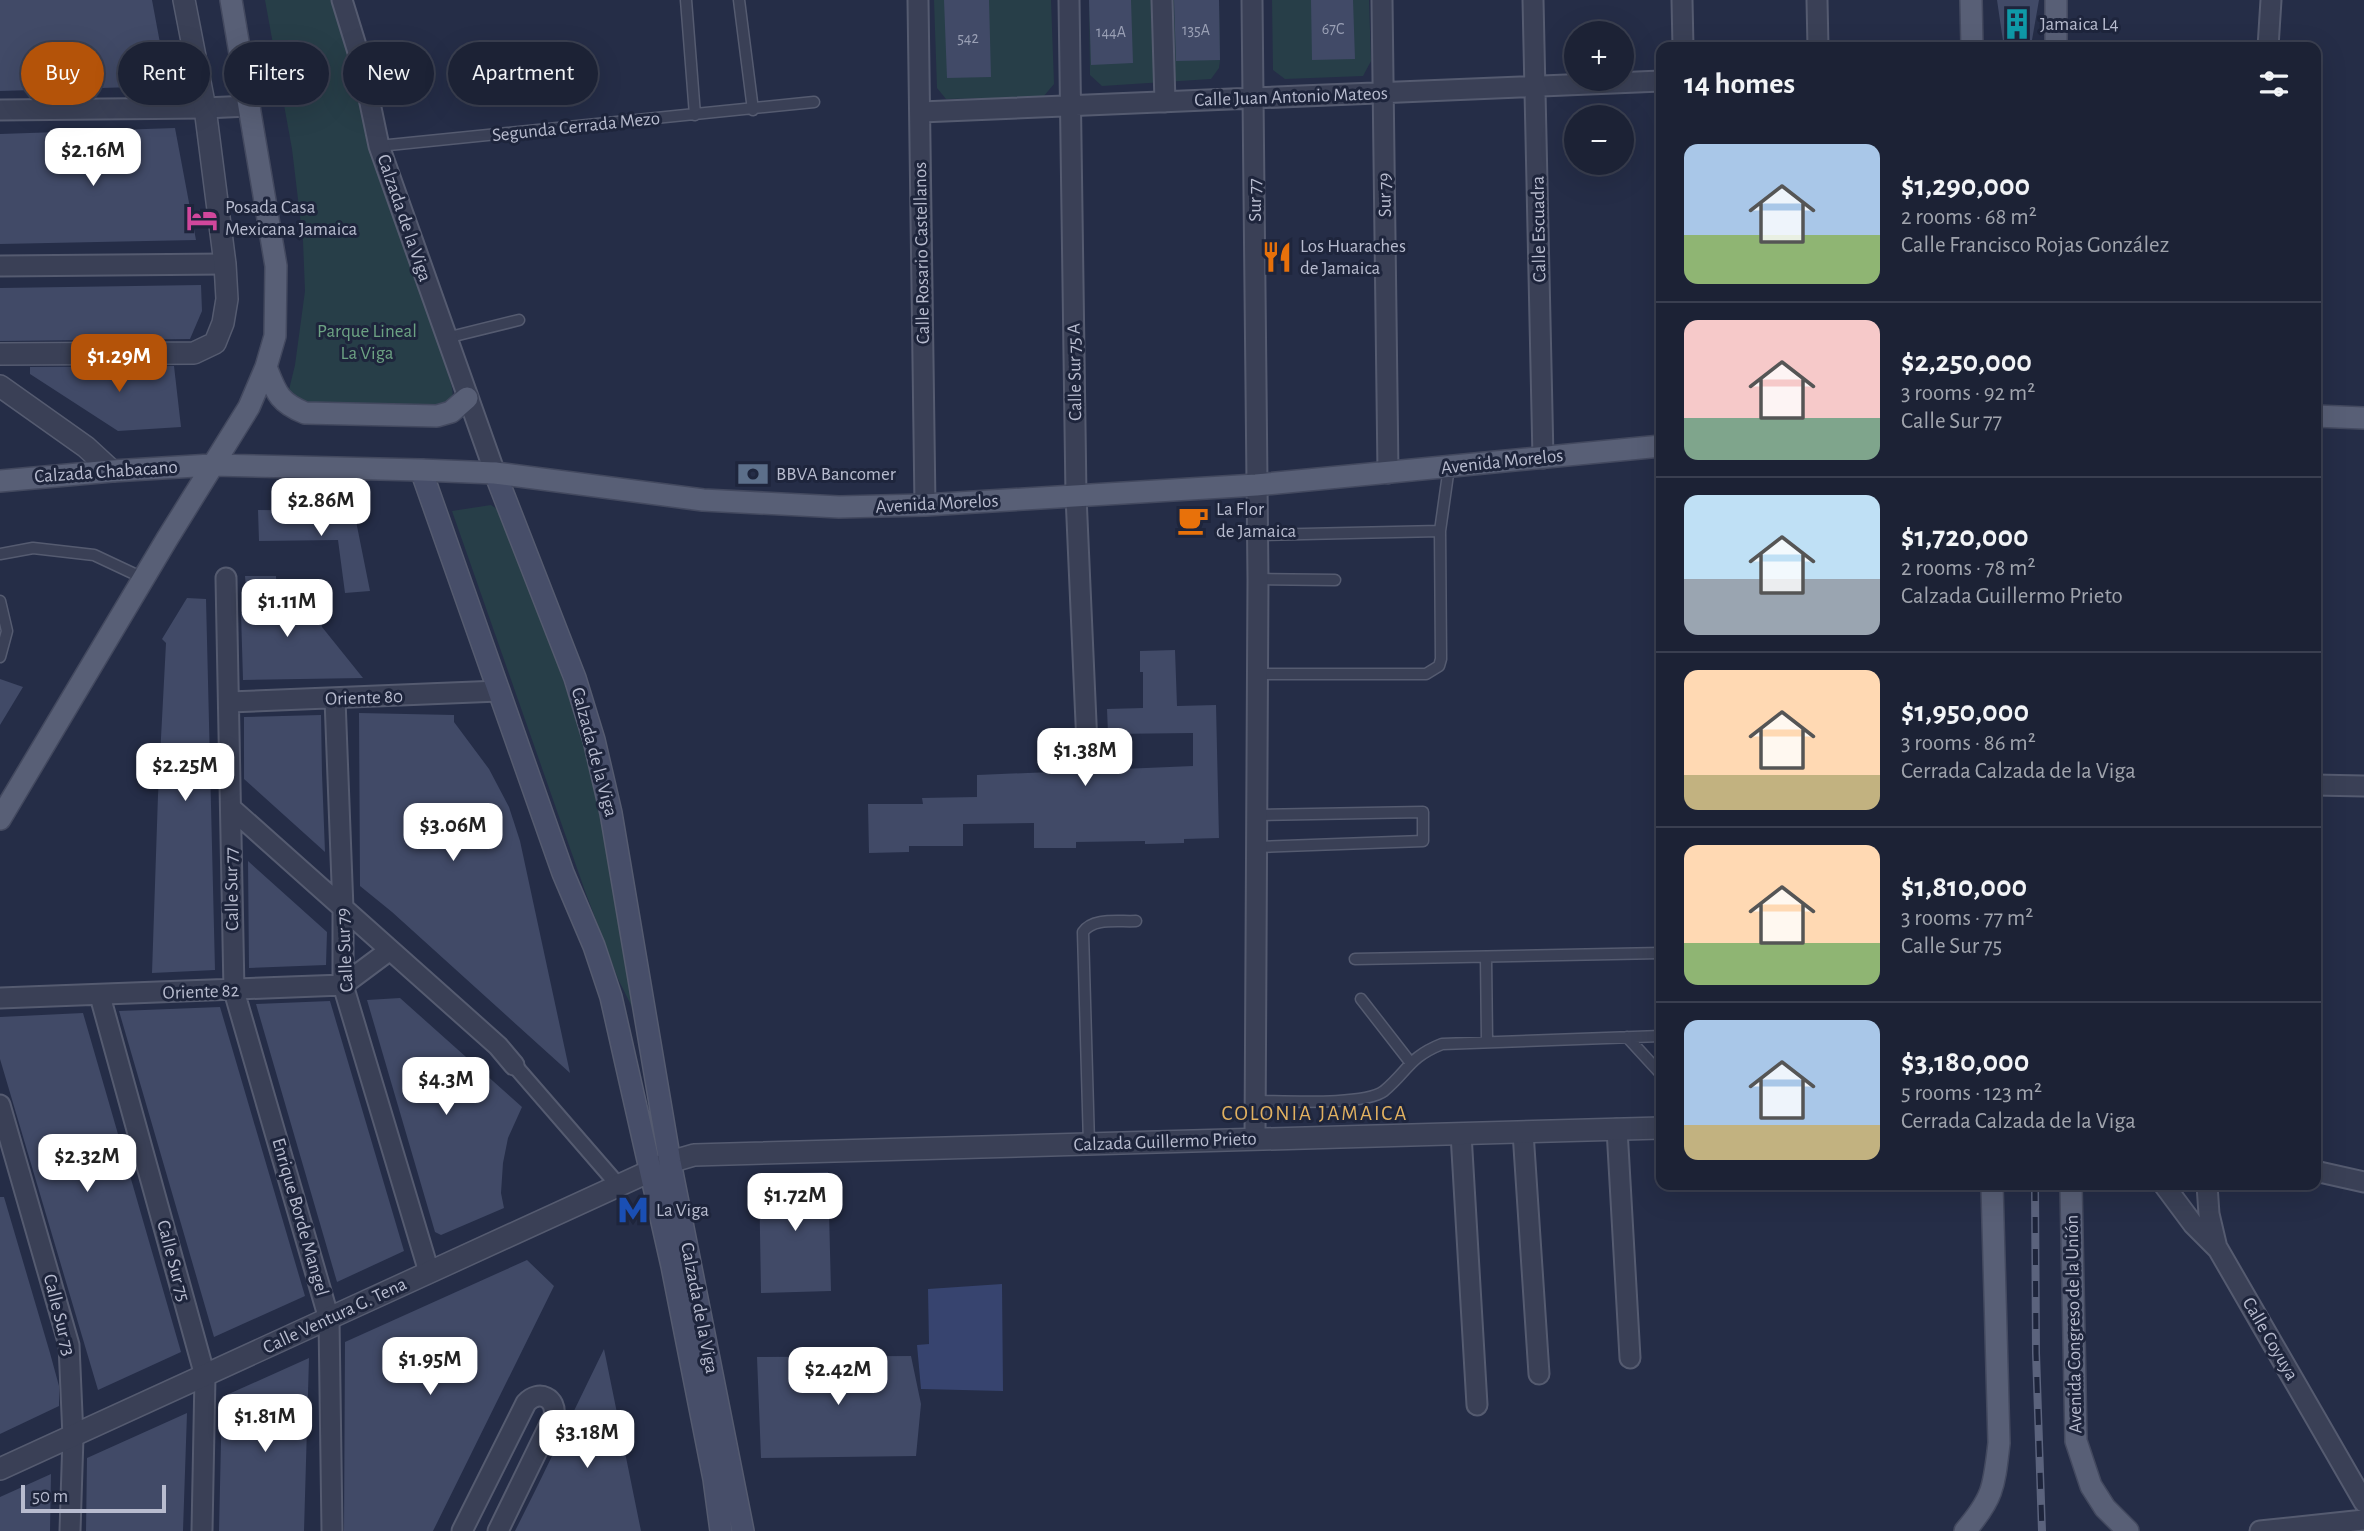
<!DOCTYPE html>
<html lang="en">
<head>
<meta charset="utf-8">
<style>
	:root { --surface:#1c2235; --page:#292f41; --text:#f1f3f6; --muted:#a0a4ad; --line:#3a3f50; --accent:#b45309 }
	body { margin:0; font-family:"Alegreya Sans",sans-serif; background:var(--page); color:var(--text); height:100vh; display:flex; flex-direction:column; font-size:26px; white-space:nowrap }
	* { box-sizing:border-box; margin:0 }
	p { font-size:23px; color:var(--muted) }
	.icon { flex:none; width:38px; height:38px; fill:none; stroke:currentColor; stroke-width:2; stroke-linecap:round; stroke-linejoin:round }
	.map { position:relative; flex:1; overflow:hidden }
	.sheet { position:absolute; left:1656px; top:42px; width:665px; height:1148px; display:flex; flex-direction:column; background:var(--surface); border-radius:14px; box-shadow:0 7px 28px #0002,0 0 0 2px var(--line) }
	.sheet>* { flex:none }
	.hud { position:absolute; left:21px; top:42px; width:665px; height:63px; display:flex; gap:14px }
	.fabs { position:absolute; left:1564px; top:21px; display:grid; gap:14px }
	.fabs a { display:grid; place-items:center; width:70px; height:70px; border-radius:50%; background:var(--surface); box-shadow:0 7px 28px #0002,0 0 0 2px var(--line); font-size:35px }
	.scale { position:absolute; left:21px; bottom:18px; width:145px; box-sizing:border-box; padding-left:7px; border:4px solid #b8bccf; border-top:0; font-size:19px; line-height:24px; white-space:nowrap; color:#b8bccf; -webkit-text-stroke:5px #1e253c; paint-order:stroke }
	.price { position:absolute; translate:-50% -60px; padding:0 16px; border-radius:14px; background:#fff; color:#222; font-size:23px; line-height:46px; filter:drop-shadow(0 2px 4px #0008) }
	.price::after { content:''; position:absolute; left:50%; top:42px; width:21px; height:16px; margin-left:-10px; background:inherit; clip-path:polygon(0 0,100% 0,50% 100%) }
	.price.current { background:var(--accent); color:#fff }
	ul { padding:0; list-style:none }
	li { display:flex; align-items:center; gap:21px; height:175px; padding:0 28px }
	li+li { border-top:2px solid var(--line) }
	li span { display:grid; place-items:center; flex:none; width:196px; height:140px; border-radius:14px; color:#555 }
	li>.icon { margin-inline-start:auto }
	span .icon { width:84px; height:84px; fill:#fffc; stroke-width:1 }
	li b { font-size:30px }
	h2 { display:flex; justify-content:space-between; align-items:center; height:84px; padding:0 28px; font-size:30px }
	.chip { padding:0 24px; border-radius:32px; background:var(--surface); box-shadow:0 7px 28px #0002,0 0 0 2px var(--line); font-size:24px; line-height:63px }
	.chip.current { background:var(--accent); color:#fff }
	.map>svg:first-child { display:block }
	.green { fill:#273e48 }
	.water { fill:#37446f }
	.building { fill:#414a67 }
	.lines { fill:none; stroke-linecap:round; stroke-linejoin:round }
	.service-casing { stroke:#555b70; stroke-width:13 }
	.pedestrian-casing { stroke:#555b70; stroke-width:18 }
	.minor-casing { stroke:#555b70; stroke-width:23 }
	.tertiary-casing { stroke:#555b70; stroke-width:24 }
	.secondary-casing { stroke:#555b70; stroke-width:24 }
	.primary-casing { stroke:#43495f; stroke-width:24 }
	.service { stroke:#3a4056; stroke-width:10 }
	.pedestrian { stroke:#3a4056; stroke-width:14 }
	.minor { stroke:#3a4056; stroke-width:19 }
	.tertiary { stroke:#3a4056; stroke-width:21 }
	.secondary { stroke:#474e69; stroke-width:21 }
	.primary { stroke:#585f76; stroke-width:21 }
	.rail-casing { stroke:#5b637d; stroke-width:8 }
	.rail { stroke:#1e253c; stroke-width:5; stroke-dasharray:16; stroke-linecap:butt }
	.labels { text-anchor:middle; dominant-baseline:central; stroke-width:6; stroke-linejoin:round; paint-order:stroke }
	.number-label { font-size:16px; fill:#9aa0b5 }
	.poi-label { font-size:19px; fill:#b8bccf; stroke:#1e253c; text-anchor:start }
	.street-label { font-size:19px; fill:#b8bccf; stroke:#1e253c }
	.park-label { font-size:19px; fill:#6ca283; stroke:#1e253c }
	.neighbourhood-label { font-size:21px; letter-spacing:2px; fill:#e2b160; stroke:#1e253c }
</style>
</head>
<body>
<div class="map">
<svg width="2364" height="1531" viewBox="0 0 2364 1531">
	<rect width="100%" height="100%" fill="#252d47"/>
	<!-- green -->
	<path class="green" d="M265,0H336L350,45L369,145L383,188L417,272L450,380C455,398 454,398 439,408L297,404L288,394L295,365L305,291L303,241L292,149Z
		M934,0H1051L1054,84L1043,97L946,99L937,88Z
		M1089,0H1219L1220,60L1219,68L1211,79L1102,86L1090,75Z
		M1272,0H1369L1371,61L1363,76L1285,79L1273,70Z
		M491,505L497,509L512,541L542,619L601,791L638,1005L633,1009L618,979L585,891L452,511Z"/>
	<!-- water -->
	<path class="water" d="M1002,1284L1003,1391L921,1389L917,1345L929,1344L928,1289Z"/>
	<!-- building -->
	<path class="building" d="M0,0H152L168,86L0,91Z
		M944,0H989L991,77L947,78Z
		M1089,0H1131L1133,63L1091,65Z
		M1174,0H1219L1220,60L1176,61Z
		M1311,0H1353L1355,59L1312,60Z
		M1997,0H2039L2032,40L2003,41Z
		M175,128L196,240L0,244V134Z
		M201,285L202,311L190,339L0,341V288Z
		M174,366L181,427L118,431L30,374V367Z
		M258,510L354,511L370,591L345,593L338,540L259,541Z
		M245,576H276L277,608L318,602L322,627L363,678L243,680L241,613H248Z
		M187,598L206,599L215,970L152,973L158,795L166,643L162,639Z
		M1175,650L1177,706L1216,705L1219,838L1184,839V843L1145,844V841L1076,842V848H1034V823L963,824V846H909V852L869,853L868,804H923L922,798L977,797V775L1193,766V733L1108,734L1107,709L1143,708V672H1140V651Z
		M0,679L23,687L0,725Z
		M359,713L454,715V722L489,769L509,807L520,841L570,1073L392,912L360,886Z
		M321,715L322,774L325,852L244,779V717Z
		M248,861L327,932L326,965L249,968Z
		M400,998L522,1107L508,1138L503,1163L501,1193L504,1208L441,1235L435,1232L367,1000Z
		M330,1001L404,1251L337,1282L256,1004Z
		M220,1007L305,1296L214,1337L119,1011Z
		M83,1013L181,1352L98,1390L0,1059V1017Z
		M828,1172L831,1291L761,1293L759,1174Z
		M0,1197H4L50,1353L59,1386V1406L0,1434Z
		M527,1260L554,1286L433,1531H344L345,1342Z
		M604,1349L641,1531H515L536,1489Z
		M911,1356L921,1404L916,1456L761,1458L757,1357Z
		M309,1358L304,1531H219L222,1397Z
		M187,1413L183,1531H86L87,1458Z
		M51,1474L50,1531H0V1497Z"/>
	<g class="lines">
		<defs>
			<path id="service" d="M686,0L695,115
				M739,0L753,110
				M379,146L814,102
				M446,338L519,320
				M1256,535L1440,531
				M0,554L33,548L94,555L143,578
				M1258,579L1335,580
				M0,601L7,631L0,657
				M1257,674H1426L1439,666L1441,659L1440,531L1449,467
				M1257,815L1423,812V841L1257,847
				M1486,957L1487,1041
				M1355,959L1661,953
				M1361,999L1410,1062
				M1627,1037L1661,1074
				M1256,1101C1284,1101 1364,1106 1384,1091C1408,1071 1409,1057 1442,1044L1661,1036
				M1089,1144L1083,932C1093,917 1119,922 1136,921"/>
			<path id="pedestrian" d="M514,1065L619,1186"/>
			<path id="minor" d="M342,0L362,65L379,146L495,473
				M918,0L925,505
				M1069,0L1076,496L1087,745
				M1162,0L1165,102
				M1252,0L1258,579L1255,1139
				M1382,0L1388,473
				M1533,0L1543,458
				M1682,0L1683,47
				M1817,0L1818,47
				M2268,47L2271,0
				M0,110L205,108L249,106
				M921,112L1661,81
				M0,266L225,264
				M226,578L234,991L329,1319L332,1531
				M335,699L343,909V985L429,1272
				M229,702L499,691
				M2315,785L2364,786
				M231,808L498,1046L514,1065
				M100,996L205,1376L202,1531
				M0,998L343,985L390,950
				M0,1105L69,1345L73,1437L70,1531
				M1617,1129L1630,1358
				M1523,1132L1539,1374
				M1461,1134L1477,1405
				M2315,1171L2364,1182
				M2164,1185L2193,1224L2218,1249L2364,1502
				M2207,1185L2209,1214L2217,1248
				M462,1531L526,1403C539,1389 557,1398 554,1416L498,1531
				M2260,1531L2364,1520"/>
			<path id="tertiary" d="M0,354L194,353L215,343L223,323L227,299L225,264L205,108L184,0
				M0,386L86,447L112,471
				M0,1469L670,1162L694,1155L1661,1128"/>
			<path id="secondary" d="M421,470L563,873L594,946L611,997L672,1266L714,1479L721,1531
				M495,473L575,678L594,740L611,813L670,1162L743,1531"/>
			<path id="primary" d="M1971,0L1972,47
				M2056,0V47
				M266,367C276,392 278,402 305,413L437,416L451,412L467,398
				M2315,416L2364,418
				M0,481L112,471L212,465L421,470L495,473L703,500L839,507L925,505L1256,485L1661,446
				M0,819L167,539L249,407L266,367L275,336L276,266L231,0
				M2071,1185L2076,1441L2091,1486L2105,1508L2128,1531
				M1965,1531C1994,1497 1994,1486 1999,1443L1992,1185"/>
		</defs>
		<!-- service casing -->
		<use href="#service" class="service-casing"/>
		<!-- pedestrian casing -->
		<use href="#pedestrian" class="pedestrian-casing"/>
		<!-- minor casing -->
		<use href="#minor" class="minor-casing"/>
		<!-- tertiary casing -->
		<use href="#tertiary" class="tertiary-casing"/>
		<!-- secondary casing -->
		<use href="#secondary" class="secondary-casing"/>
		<!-- primary casing -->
		<use href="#primary" class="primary-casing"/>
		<!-- service -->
		<use href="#service" class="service"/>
		<!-- pedestrian -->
		<use href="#pedestrian" class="pedestrian"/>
		<!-- minor -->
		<use href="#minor" class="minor"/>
		<!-- tertiary -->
		<use href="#tertiary" class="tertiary"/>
		<!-- secondary -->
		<use href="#secondary" class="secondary"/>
		<!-- primary -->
		<use href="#primary" class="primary"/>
		<defs>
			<path id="rail" d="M2016,47V40
				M2035,1185L2036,1353L2042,1531"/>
		</defs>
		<!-- rail casing -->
		<use href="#rail" class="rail-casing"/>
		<!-- rail -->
		<use href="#rail" class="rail"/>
	</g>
	<!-- icons -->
	<defs>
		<symbol id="building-bare" viewBox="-9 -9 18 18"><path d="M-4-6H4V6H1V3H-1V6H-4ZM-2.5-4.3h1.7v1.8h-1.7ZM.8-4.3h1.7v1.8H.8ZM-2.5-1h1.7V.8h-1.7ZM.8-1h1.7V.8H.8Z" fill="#0f9aa8" stroke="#1e253c" stroke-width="2.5" paint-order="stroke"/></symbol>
		<symbol id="hotel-bare" viewBox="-9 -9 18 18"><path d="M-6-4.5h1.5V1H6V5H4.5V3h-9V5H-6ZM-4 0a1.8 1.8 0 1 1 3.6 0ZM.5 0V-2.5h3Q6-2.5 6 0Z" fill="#d1479c" stroke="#1e253c" stroke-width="2.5" paint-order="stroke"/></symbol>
		<symbol id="restaurant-bare" viewBox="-9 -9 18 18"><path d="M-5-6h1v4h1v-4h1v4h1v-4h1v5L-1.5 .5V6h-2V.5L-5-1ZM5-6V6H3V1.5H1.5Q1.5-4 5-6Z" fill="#e8710a" stroke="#1e253c" stroke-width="2.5" paint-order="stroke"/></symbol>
		<symbol id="bank-bare" viewBox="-9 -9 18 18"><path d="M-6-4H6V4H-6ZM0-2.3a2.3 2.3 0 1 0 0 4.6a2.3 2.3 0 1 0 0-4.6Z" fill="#5c6f8a" stroke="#1e253c" stroke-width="2.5" paint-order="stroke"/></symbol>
		<symbol id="cafe-bare" viewBox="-9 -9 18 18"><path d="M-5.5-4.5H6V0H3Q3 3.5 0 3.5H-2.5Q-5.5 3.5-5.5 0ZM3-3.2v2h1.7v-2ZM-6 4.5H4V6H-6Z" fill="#e8710a" stroke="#1e253c" stroke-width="2.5" paint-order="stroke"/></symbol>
		<symbol id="metro-bare" viewBox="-9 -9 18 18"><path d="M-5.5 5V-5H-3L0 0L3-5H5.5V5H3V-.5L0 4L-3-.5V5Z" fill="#1a4fb4" stroke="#1e253c" stroke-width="2.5" paint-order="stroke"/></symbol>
	</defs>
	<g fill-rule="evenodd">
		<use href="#building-bare" x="1995" y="2" width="44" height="44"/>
		<use href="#hotel-bare" x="180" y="196" width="44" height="44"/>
		<use href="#restaurant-bare" x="1255" y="235" width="44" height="44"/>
		<use href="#bank-bare" x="731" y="452" width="44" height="44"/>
		<use href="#cafe-bare" x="1171" y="498" width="44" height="44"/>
		<use href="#metro-bare" x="611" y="1188" width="44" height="44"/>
	</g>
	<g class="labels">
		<!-- number labels -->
		<g class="number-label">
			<text x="1333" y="29">67C</text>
			<text x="1196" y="30">135A</text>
			<text x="1111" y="32">144A</text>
			<text x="968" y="38">542</text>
		</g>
		<!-- poi labels -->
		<g class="poi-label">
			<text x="2040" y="24">Jamaica L4</text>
			<text x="225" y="207">Posada Casa<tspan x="225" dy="22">Mexicana Jamaica</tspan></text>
			<text x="1300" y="246">Los Huaraches<tspan x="1300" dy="22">de Jamaica</tspan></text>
			<text x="776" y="474">BBVA Bancomer</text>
			<text x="1216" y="509">La Flor<tspan x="1216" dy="22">de Jamaica</tspan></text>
			<text x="656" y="1210">La Viga</text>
		</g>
		<!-- street labels -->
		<g class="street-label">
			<text transform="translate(1291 97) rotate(-2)">Calle Juan Antonio Mateos</text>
			<text transform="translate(576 127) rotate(-6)">Segunda Cerrada Mezo</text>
			<text transform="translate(1385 195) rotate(-91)">Sur 79</text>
			<text transform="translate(1255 200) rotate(-90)">Sur 77</text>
			<text transform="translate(404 218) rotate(71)">Calzada de la Viga</text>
			<text transform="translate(1539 229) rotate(-91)">Calle Escuadra</text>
			<text transform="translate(922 253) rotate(-91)">Calle Rosario Castellanos</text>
			<text transform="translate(1075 372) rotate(-91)">Calle Sur 75 A</text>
			<text transform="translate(1502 462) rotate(-6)">Avenida Morelos</text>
			<text transform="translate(106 472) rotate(-4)">Calzada Chabacano</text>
			<text transform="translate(937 504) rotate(-3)">Avenida Morelos</text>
			<text transform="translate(364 698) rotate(-2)">Oriente 80</text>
			<text transform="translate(594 752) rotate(75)">Calzada de la Viga</text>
			<text transform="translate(232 889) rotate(-91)">Calle Sur 77</text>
			<text transform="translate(345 950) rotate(-93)">Calle Sur 79</text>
			<text transform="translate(201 992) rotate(-2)">Oriente 82</text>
			<text transform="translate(1165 1142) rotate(-2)">Calzada Guillermo Prieto</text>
			<text transform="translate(300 1217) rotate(74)">Enrique Borde Mangel</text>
			<text transform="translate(173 1261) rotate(75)">Calle Sur 75</text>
			<text transform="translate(699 1308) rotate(79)">Calzada de la Viga</text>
			<text transform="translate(59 1315) rotate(76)">Calle Sur 73</text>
			<text transform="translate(335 1316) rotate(-25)">Calle Ventura G. Tena</text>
			<text transform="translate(2074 1324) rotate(-91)">Avenida Congreso de la Unión</text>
			<text transform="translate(2270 1339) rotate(60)">Calle Coyuya</text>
		</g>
		<!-- park labels -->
		<g class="park-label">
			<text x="367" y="331">Parque Lineal<tspan x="367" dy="22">La Viga</tspan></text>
		</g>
		<!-- neighbourhood labels -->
		<g class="neighbourhood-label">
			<text x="1315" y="1113">COLONIA JAMAICA</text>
		</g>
	</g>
</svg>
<div class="fabs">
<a>+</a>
<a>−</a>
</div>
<div class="scale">50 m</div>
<b class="price" style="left:93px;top:188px">$2.16M</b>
<b class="price current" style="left:119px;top:394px">$1.29M</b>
<b class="price" style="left:321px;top:538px">$2.86M</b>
<b class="price" style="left:287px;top:639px">$1.11M</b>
<b class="price" style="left:1085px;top:788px">$1.38M</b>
<b class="price" style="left:185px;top:803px">$2.25M</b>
<b class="price" style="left:453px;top:863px">$3.06M</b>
<b class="price" style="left:446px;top:1117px">$4.3M</b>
<b class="price" style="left:87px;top:1194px">$2.32M</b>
<b class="price" style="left:795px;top:1233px">$1.72M</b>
<b class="price" style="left:430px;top:1397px">$1.95M</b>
<b class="price" style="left:838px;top:1407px">$2.42M</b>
<b class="price" style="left:265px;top:1454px">$1.81M</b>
<b class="price" style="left:587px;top:1470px">$3.18M</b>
<div class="hud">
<a class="chip current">Buy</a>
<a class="chip">Rent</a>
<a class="chip">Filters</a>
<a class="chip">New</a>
<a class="chip">Apartment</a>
</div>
<section class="sheet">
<h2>14 homes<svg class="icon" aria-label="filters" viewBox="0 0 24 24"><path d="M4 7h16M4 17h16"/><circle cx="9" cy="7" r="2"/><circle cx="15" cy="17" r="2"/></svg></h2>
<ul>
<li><span style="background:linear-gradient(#a9c7e8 65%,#8fb573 0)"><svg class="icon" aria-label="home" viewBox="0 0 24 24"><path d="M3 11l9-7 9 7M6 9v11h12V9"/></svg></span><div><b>$1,290,000</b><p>2 rooms · 68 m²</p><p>Calle Francisco Rojas González</p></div></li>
<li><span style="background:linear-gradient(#f6c9c9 70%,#7fa58c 0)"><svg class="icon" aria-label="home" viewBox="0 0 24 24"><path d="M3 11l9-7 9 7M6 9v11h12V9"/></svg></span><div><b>$2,250,000</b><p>3 rooms · 92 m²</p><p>Calle Sur 77</p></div></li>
<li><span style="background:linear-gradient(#bfe0f5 60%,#9aa5b1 0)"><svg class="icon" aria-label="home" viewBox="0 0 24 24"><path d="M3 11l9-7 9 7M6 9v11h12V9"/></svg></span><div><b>$1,720,000</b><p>2 rooms · 78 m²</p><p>Calzada Guillermo Prieto</p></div></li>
<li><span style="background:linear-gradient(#ffd9b3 75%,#c2b280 0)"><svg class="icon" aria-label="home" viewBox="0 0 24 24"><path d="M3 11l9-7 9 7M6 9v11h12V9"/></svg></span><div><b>$1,950,000</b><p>3 rooms · 86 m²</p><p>Cerrada Calzada de la Viga</p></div></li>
<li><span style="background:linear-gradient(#ffd9b3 70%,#8fb573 0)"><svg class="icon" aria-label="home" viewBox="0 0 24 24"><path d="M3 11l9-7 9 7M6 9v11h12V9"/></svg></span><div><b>$1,810,000</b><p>3 rooms · 77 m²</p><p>Calle Sur 75</p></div></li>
<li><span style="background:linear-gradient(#a9c7e8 75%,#c2b280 0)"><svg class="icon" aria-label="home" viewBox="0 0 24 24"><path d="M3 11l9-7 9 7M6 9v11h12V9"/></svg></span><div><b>$3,180,000</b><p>5 rooms · 123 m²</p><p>Cerrada Calzada de la Viga</p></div></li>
</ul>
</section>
</div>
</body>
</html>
